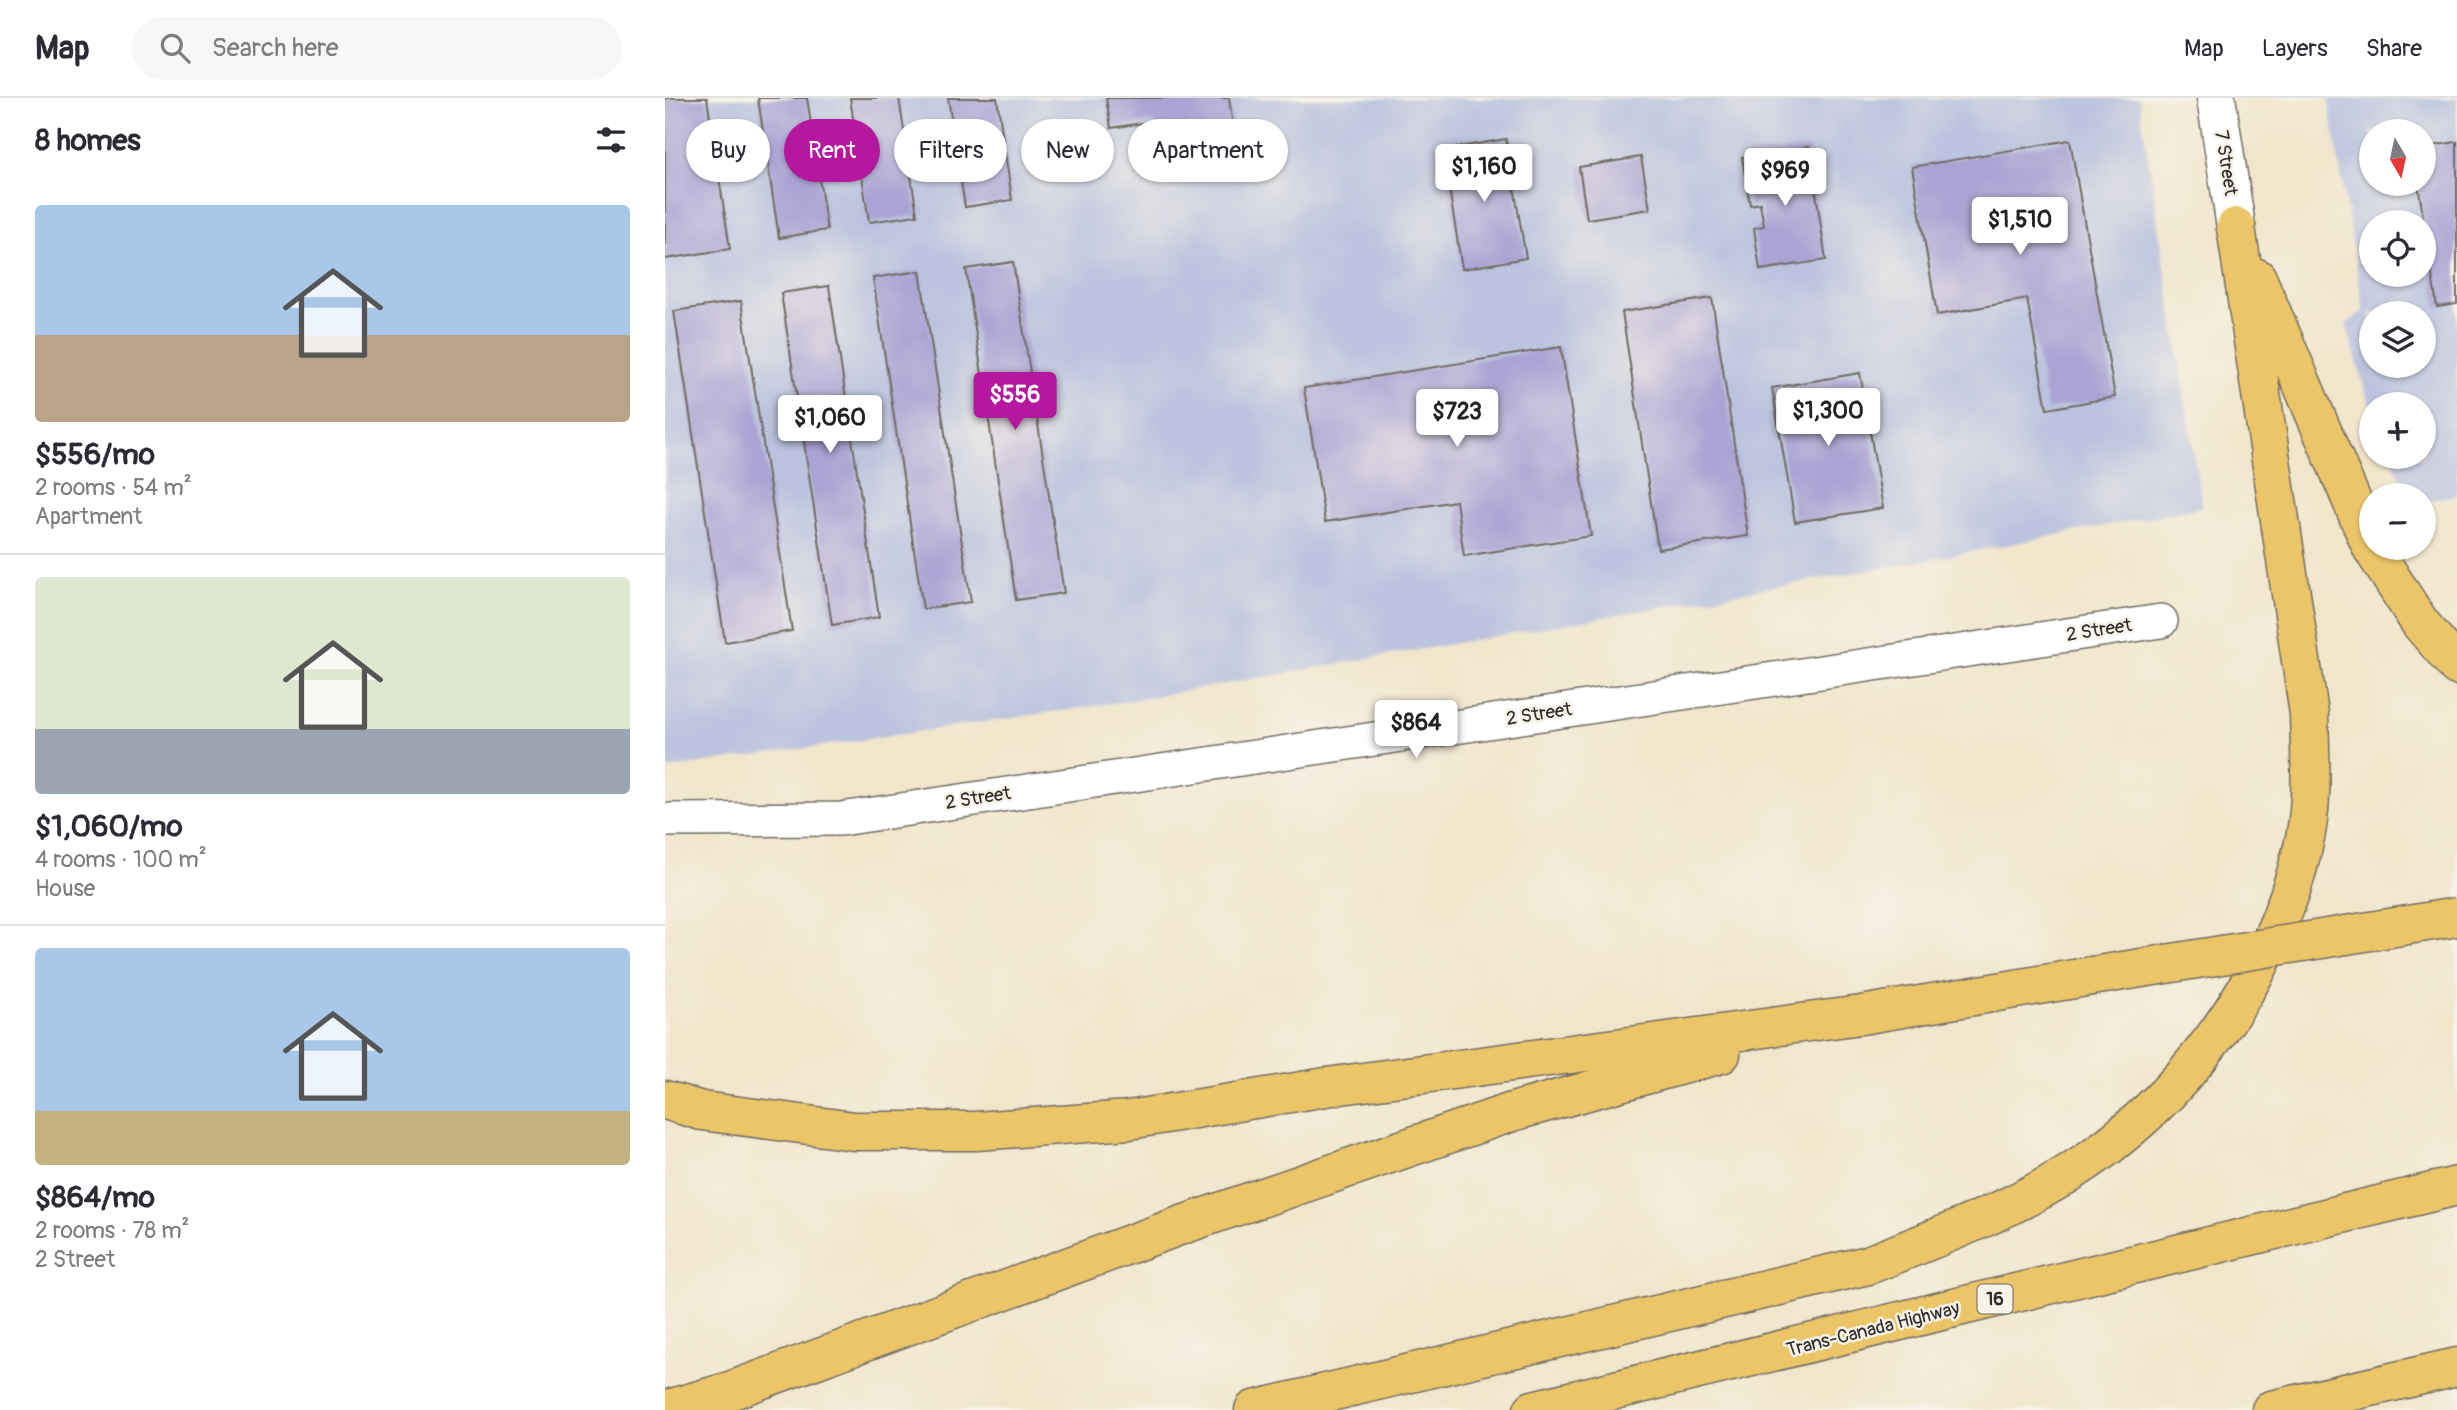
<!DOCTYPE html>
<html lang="en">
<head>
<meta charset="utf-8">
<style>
	:root { --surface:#fff; --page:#f7f7f7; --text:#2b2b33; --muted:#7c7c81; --line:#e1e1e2; --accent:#b5179e }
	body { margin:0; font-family:Pangolin,sans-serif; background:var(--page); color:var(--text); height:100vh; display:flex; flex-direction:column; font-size:26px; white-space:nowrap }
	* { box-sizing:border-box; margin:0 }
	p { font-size:23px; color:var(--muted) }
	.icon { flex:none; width:38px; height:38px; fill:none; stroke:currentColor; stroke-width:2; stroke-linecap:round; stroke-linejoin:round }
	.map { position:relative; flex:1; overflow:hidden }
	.panel { display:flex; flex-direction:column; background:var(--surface); width:665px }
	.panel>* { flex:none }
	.top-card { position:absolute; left:21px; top:21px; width:665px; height:63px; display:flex; gap:14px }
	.needle { width:46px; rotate:171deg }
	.buttons { position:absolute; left:1694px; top:21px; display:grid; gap:14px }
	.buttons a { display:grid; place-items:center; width:77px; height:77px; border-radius:50%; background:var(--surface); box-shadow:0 2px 5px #0004; font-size:35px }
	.price { position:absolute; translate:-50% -60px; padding:0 16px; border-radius:7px; background:#fff; color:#222; font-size:23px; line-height:46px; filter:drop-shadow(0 2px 4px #0008) }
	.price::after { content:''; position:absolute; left:50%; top:42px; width:21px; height:16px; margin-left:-10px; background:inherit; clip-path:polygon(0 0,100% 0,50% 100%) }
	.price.active { background:var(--accent); color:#fff }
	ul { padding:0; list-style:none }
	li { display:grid; align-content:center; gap:14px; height:371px; padding:0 35px }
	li+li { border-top:2px solid var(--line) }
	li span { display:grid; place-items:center; height:217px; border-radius:7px; color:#555 }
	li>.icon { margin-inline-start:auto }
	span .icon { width:126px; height:126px; fill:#fffc; stroke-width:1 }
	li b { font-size:30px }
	h2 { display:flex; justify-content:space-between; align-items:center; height:84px; padding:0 35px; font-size:30px }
	.tag { padding:0 24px; border-radius:32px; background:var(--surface); box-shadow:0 2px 5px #0004; font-size:24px; line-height:63px }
	.tag.active { background:var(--accent); color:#fff }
	header { display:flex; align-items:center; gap:42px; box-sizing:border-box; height:98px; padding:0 35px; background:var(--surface); border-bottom:2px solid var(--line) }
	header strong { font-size:33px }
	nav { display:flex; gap:38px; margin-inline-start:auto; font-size:24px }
	.search { width:490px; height:63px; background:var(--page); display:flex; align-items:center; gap:18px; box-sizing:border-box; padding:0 24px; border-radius:38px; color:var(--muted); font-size:26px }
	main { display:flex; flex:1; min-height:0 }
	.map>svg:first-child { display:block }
	.industrial { fill:#bcc3de; fill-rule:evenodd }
	.building { fill:#aaa3d4 }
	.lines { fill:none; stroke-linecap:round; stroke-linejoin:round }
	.minor-casing { stroke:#706c63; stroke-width:36 }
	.tertiary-casing { stroke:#706c63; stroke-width:41 }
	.motorway-casing { stroke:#706c63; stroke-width:41 }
	.minor { stroke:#fff; stroke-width:33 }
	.tertiary { stroke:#fff; stroke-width:38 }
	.motorway { stroke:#edc569; stroke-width:38 }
	.motorway-bridge-casing { stroke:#706c63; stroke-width:41; stroke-linecap:butt }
	.motorway-bridge { stroke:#edc569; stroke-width:38 }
	.labels { text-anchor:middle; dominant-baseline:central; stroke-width:5; stroke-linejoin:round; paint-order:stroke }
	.shield { fill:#f7f3e8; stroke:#686764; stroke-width:2 }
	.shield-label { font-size:18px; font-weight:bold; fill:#2b2b2b }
	.street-label { font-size:19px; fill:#2b2b2b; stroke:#f7f3e8 }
</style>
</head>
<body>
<header>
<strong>Map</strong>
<div class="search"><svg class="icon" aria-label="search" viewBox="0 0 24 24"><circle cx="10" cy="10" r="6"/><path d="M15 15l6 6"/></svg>Search here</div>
<nav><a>Map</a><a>Layers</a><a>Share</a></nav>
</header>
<main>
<section class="panel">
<h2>8 homes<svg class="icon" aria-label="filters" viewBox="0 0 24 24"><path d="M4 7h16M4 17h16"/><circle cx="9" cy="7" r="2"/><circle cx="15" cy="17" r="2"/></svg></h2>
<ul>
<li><span style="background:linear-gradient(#a9c7e8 60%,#b9a48a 0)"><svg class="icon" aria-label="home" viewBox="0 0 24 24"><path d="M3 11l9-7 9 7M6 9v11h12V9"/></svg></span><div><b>$556/mo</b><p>2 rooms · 54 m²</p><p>Apartment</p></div></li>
<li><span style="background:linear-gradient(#dfe7d0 70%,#9aa5b1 0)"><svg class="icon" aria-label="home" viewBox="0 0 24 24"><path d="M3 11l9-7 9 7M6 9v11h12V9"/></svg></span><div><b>$1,060/mo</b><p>4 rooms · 100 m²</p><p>House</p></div></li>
<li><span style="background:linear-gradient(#a9c7e8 75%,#c2b280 0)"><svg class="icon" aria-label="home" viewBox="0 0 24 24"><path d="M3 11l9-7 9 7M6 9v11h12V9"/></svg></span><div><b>$864/mo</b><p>2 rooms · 78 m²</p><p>2 Street</p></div></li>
</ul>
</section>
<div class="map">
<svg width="1792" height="1312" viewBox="0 0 1792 1312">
	<rect width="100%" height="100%" fill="#f7f3e8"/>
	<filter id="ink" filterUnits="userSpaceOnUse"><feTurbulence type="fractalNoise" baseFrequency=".0143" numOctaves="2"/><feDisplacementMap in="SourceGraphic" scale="14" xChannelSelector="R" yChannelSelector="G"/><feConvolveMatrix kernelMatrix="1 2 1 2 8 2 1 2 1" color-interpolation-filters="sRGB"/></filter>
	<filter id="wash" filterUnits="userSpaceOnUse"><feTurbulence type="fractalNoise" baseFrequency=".00686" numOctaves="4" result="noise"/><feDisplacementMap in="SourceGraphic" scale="28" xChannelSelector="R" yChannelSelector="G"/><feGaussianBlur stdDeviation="1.57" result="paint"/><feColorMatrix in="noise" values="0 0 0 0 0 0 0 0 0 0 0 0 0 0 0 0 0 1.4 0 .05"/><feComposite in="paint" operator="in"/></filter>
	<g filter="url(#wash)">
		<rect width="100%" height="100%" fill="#f1e5cb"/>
		<!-- industrial -->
		<path class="industrial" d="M0,0H1474L1537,409L1279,459L463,603L0,671Z
			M1663,0H1792V397L1759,403V397H1743L1726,359H1759V306H1706V312L1681,226L1699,213ZM1706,33H1759V86H1706ZM1706,124H1759V177H1706ZM1706,215H1759V268H1706Z"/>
		<g id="blocks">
			<!-- building -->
			<path class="building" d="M0,0H42L65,151L0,161Z
				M93,0H142L162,132L114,140Z
				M185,0H234L252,117L204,124Z
				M283,0H332L347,102L300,109Z
				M441,0H564L573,63L498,74L490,23L446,30Z
				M841,41L861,160L797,171L778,52Z
				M1405,42L1450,299L1382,311L1362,201L1272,217L1247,69Z
				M1792,44V206L1772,209L1753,86H1759V49Z
				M1144,49L1161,162L1095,172L1089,130L1099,128L1095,105L1085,107L1077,59Z
				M976,59L985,111L922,121L914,69Z
				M348,164L399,495L351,502L301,171Z
				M255,173L306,504L258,511L208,180Z
				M164,188L214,519L167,527L116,195Z
				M1047,200L1083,438L993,451L957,214Z
				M76,203L127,533L60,544L9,213Z
				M896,249L926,438L799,458L791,403L660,424L639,290Z
				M1195,275L1218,410L1130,424L1107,290Z"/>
		</g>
	</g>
	<g filter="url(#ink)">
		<use href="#blocks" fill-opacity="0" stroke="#706c63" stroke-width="2"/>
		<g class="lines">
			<defs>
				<path id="minor" d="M0,722L176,721L1496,523"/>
				<path id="tertiary" d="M1551,0L1571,129"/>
				<path id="motorway" d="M1592,180L1706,448
					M1707,450L1755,525L1792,568
					M0,1002L37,1013L189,1033H311L464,1022L661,989L1196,917L1427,878
					M0,1312L62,1294L517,1127L847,1014L1056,956
					M589,1312L1203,1167C1271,1140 1339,1115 1401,1077C1518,1005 1607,882 1638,749C1649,705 1645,660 1644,616L1571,129
					M868,1312L1792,1088
					M1606,1312L1792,1269"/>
			</defs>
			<!-- minor casing -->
			<use href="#minor" class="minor-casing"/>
			<!-- tertiary casing -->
			<use href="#tertiary" class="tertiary-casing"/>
			<!-- motorway casing -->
			<use href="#motorway" class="motorway-casing"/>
			<!-- minor -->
			<use href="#minor" class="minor"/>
			<!-- tertiary -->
			<use href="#tertiary" class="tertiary"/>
			<!-- motorway -->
			<use href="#motorway" class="motorway"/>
			<defs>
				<path id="motorway-bridge" d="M1427,878L1792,819"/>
			</defs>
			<!-- motorway-bridge casing -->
			<use href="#motorway-bridge" class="motorway-bridge-casing"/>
			<!-- motorway-bridge -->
			<use href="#motorway-bridge" class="motorway-bridge"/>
		</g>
	</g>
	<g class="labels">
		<!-- shield labels -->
		<rect class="shield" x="1312.5" y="1186.5" width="35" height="29" rx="5"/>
		<g class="shield-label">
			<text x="1330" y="1201">16</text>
		</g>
		<!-- street labels -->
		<g class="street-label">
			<text transform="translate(1561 65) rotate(81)">7 Street</text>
			<text transform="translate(1434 532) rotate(-9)">2 Street</text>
			<text transform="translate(874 616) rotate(-9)">2 Street</text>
			<text transform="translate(313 700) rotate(-9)">2 Street</text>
			<text transform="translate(1208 1231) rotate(-14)">Trans-Canada Highway</text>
		</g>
	</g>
</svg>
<div class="buttons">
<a><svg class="needle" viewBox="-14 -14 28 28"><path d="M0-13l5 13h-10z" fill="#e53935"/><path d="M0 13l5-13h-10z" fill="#7c7c81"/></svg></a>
<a><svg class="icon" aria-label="locate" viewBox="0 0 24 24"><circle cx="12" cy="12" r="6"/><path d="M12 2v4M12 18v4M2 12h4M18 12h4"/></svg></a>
<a><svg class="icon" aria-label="layers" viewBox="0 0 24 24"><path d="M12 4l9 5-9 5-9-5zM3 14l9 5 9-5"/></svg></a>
<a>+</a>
<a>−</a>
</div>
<b class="price" style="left:819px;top:106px">$1,160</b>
<b class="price" style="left:1120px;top:110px">$969</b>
<b class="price" style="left:1355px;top:159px">$1,510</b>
<b class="price active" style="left:350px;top:334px">$556</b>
<b class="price" style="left:1163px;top:350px">$1,300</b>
<b class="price" style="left:792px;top:351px">$723</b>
<b class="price" style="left:165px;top:357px">$1,060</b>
<b class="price" style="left:751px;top:662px">$864</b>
<div class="top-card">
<a class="tag">Buy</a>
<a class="tag active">Rent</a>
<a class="tag">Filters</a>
<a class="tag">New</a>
<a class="tag">Apartment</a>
</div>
</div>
</main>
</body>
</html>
